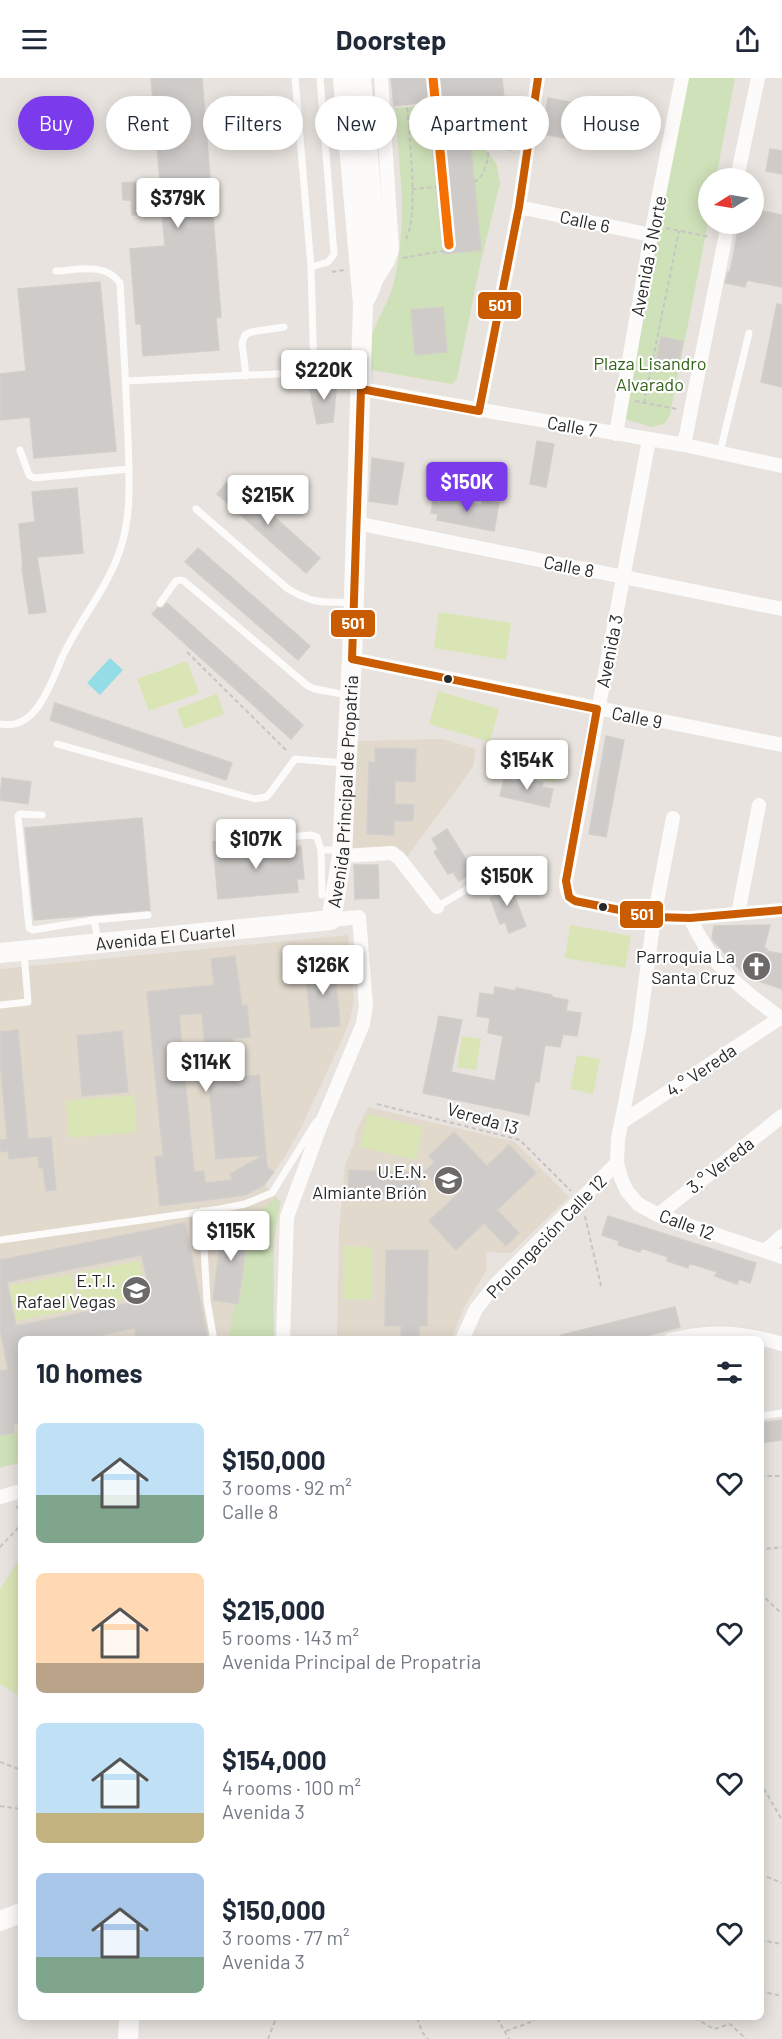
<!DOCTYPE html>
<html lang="en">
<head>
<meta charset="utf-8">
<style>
	:root { --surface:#fff; --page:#f6f6f7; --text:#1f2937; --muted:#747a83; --accent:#7c3aed }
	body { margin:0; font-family:Barlow,sans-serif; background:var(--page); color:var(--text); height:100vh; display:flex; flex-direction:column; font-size:22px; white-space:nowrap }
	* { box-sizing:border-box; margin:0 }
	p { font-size:20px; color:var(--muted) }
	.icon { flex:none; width:33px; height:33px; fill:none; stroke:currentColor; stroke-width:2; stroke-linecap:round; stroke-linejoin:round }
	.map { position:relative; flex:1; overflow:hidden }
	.sheet { position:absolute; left:18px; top:1258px; width:746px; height:684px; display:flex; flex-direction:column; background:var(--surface); border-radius:9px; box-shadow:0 3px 15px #0003 }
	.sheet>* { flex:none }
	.banner { position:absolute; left:18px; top:18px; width:747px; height:54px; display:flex; gap:12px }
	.needle { width:39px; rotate:259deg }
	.tools { position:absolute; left:698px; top:90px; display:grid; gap:12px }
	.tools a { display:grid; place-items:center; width:66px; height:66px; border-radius:50%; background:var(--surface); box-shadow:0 3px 15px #0003; font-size:30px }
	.price { position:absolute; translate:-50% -51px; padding:0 14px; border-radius:6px; background:#fff; color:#222; font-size:20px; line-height:39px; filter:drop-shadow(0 2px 3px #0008) }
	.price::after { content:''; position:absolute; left:50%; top:36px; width:18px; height:14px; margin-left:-9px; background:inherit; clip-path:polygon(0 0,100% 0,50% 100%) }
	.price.selected { background:var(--accent); color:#fff }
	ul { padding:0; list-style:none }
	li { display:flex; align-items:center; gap:18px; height:150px; padding:0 18px }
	li span { display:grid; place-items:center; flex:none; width:168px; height:120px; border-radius:9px; color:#555 }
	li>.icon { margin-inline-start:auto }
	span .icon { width:72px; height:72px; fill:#fffc; stroke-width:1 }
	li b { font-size:26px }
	h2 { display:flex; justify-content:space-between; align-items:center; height:72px; padding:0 18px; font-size:26px }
	.tag { padding:0 21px; border-radius:27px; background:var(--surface); box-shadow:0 3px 15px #0003; font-size:21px; line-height:54px }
	.tag.selected { background:var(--accent); color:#fff }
	header { display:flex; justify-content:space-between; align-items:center; height:78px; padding:0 18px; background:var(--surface); font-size:27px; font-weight:700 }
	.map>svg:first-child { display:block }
	.education { fill:#e2d9cd }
	.green { fill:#cfe1b9 }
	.pitch { fill:#dae5b6 }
	.water { fill:#95dde6 }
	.building { fill:#cecbc8; stroke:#d2cfcb; stroke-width:1.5; fill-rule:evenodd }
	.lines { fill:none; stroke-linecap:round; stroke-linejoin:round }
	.path { stroke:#c6c5c5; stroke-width:2; stroke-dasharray:4.5 3; stroke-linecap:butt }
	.lane { stroke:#fcfbfa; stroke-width:7 }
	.street { stroke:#fcfbfa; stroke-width:14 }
	.secondary { stroke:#fcfbfa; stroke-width:20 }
	.bus-1-casing { stroke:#fff; stroke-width:12 }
	.bus-1 { stroke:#c95b00; stroke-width:8 }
	.metro-1-casing { stroke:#fff; stroke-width:14 }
	.metro-1 { stroke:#f47002; stroke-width:9 }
	.bus-dot { fill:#292929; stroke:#fff; stroke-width:2 }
	.labels { text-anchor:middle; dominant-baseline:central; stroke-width:4.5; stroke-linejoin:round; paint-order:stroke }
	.street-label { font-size:18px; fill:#292929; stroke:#fff }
	.park-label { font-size:18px; fill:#34631c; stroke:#fff }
	.poi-label { font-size:18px; fill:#292929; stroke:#fff; text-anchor:end }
	.line-badge { stroke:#fff; stroke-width:2 }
	.badge-label { font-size:16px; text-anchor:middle; font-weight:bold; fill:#fff }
</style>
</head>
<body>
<header><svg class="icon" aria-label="menu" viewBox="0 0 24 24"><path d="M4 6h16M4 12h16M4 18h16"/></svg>Doorstep<svg class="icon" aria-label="share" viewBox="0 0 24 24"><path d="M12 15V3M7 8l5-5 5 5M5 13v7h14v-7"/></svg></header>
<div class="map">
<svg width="782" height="1961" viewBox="0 0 782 1961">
	<rect width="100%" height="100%" fill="#e8e3de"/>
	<!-- education -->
	<path class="education" d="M443,661L476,671L473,689L406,780L349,771L356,663Z
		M348,857L354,922L350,942L342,962L300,1052L286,1077L265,1107L281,1124L274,1163V1261L21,1262V1385L0,1390V891Z
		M368,1029L515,1064L569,1119L511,1175L486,1174L487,1191L465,1228L451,1261L337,1262L339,1152L345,1088L356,1060L354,1058Z"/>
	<!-- green -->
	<path class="green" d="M685,0H735L716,100H708V145L670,337L664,346L651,349L625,341Z
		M476,23L478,57L480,64L497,87L500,105L480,187L457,301L452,306L447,305L365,291C366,283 366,275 368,268C374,245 390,224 395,200C408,139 399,90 395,30Z
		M276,1120L280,1125L273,1163V1261H229L234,1227H239L251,1141Z
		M21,1354V1384L0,1389V1358Z"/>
	<!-- pitch -->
	<path class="pitch" d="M439,534L511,545L506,582L434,570Z
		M187,583L199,615L149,633L137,601Z
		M438,613L499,631L490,664L429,646Z
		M217,616L224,636L184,651L177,631Z
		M512,672L561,683L556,705L508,695Z
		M570,847L631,858L625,890L565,880Z
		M462,958L481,961L476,992L457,989Z
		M577,977L600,981L593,1016L570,1011Z
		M134,1017L137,1054L69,1060L66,1023Z
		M367,1036L423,1049L416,1082L360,1069Z
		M344,1168L372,1169L371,1222L343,1221Z
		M139,1183L146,1217L82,1230L75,1195Z
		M71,1196L78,1231L16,1243L9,1208Z
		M21,1478V1619L0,1606V1511Z"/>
	<!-- water -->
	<path class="water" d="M110,580L123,592L100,617L87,605Z"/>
	<!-- building -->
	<path class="building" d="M151,0H202L221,239L216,240L219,272L143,278L141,246H136L130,171L165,168L162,135L132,137L131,122H123L122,105L160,103Z
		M391,0H502L504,20L503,50H495L492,18L466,21L481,172L443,176L428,24L394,28Z
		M548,20L601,30L595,66L542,56Z
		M770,71L782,73V96L766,93Z
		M753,131L782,137V209L747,202L745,209L725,205L728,194H730L738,152L741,146H753Z
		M100,204L116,373L34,380L30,339L0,342V296L26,293L18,211Z
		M777,226L782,227V309L761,304Z
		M443,229L447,274L415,277L411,232Z
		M661,259L683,263L678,287L656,283Z
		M337,303L333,344L317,346L309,308Z
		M537,363L554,366L546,409L530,406Z
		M372,380L404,385L397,427L369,423Z
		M231,400L320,480L306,495L217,416Z
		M77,410L83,475L37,479L46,534L29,536L22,490H23L19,446L35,444L32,414Z
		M441,420L481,427L483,422L499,425L494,453L437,442L438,436L431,435L433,423L440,425Z
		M198,470L310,568L298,582L185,484Z
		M167,525L303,647L291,661L152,536L158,530H163Z
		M55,625L232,685L226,702L50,642Z
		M606,658L624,662L606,759L589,756Z
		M375,670L416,671L415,704L395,703V726L414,727L413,743H394V757L367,756L369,684L375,685Z
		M517,698L543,704L542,709L553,711L549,729L500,718L504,701L516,703Z
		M2,700L31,704L28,726L0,722Z
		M142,740L150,832L34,842L25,750Z
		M447,751L474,794L459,803L453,794L448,796L434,774L438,771L432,761Z
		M244,761L245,773L301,768L304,801H297L298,814L218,821L213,764Z
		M354,787H378L379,820L355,821Z
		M508,801L526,848L509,855L505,844L500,846L490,820L495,818L491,808Z
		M770,847L764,870L767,871L766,873L782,876V911L752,901L740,892L712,861L714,848Z
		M235,878L242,928L247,927L250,959L233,960L236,999L259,997L267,1089L274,1094L264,1107L245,1117L160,1128L155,1079L163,1078L147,914L214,907L211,881ZM202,935L216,1081L264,1077L230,1096L233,1102L205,1105L204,1093L194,1094L179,937Z
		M334,885L340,948L311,950L305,888Z
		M495,909L516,913V910L552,917V919L568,922L566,933L581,935L577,958L563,956L560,969L545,967L539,1004H535L529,1037L423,1015L439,938L462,942L451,994L495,1003L503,958L488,955L490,940L477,938L480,915L494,917Z
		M18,952L28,1061L51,1059L56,1112L46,1113L43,1090H39L38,1078L9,1081L8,1073L0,1074V1062L7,1061L0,981V954Z
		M122,953L128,1014L82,1018L77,958Z
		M454,1054L487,1088L509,1067L536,1095L497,1132L519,1155L506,1168L484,1145L456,1172L429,1143L462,1112L446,1095L435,1105L424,1094L435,1084L429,1078Z
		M349,1092L420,1095L419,1119L348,1117Z
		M608,1138L756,1185L750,1205L739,1201L737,1206L715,1198L717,1194L689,1185L688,1190L667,1183L668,1179L641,1170L640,1174L618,1167L619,1163L602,1157Z
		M223,1143L249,1147L238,1226L213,1222Z
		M185,1145L208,1262H136L135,1250L78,1262H21V1344L13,1346L14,1355L0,1357V1293L8,1292L0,1250V1182ZM142,1177L151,1221L16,1248L7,1204Z
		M386,1172H428L427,1248H419V1261H401V1248H385Z
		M675,1229L680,1249L631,1262H562L561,1257Z
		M782,1342V1362L760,1365V1345Z"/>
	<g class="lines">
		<!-- path -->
		<path class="path" d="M490,56L514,75
			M474,104C495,95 489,38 487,19
			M412,111L436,109
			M666,150L710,159
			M406,161C419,138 409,55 407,26
			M403,180L442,173
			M332,194L344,192
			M635,323L677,331
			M644,325L679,153
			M187,574L287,673
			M377,1026L520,1062L571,1113
			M585,1138L601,1208
			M760,1398H782
			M16,1428L21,1434
			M0,1469L21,1447
			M760,1474L764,1471L782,1469
			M760,1515L782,1536
			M0,1684L21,1692
			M760,1704L782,1742
			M0,1728L21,1731
			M760,1796L782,1805
			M760,1862L782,1866
			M760,1913L782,1918
			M417,1940L422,1954L428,1961
			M497,1940L509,1961
			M695,1940L714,1951L730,1946L746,1961
			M506,1953L534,1943V1940
			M268,1961L276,1940"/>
		<!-- lane -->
		<path class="lane" d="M295,0L311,189L314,295
			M311,189L328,184L334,176L320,0
			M246,298L242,265L245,257L251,254L284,249
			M126,303L358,292
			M20,372L29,397L34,400L129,391
			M720,374L749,255
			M196,431L288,511C316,527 322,524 353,524
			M160,525L176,503L181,502L184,503L308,608L315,611L347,617
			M0,646C36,653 50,607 61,582C78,543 108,511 121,469C132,434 129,396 128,360C126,308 123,256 120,205C105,184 79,192 56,193
			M57,666L255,721L266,719L270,715L295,681L344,685
			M42,737L20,736L18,738L29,850L33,852L94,842L148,837
			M252,762L311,757L317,759L321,772L322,817
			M321,772H342
			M437,829L507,787
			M94,842L98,862
			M0,927L28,924L24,875
			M202,1133L207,1223L214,1262
			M0,1162L220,1131L245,1126L272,1115L316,1044
			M760,1338L782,1335"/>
		<!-- street -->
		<path class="street" d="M737,100L758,0
			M519,129L651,157
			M376,202L388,183L392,171L381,0
			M361,311L684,367L782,388
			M479,333L519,129L538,0
			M616,356L651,157L682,0
			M649,362L566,803C566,812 567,818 575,823L654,839L690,840L782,832
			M684,367L728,146
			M356,445L782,531
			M352,581L782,667
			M673,740L654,839L639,953L618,1061L617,1085L621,1100L627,1113L638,1126L658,1137L782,1179
			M342,778L392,775L399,780L437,829
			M738,836L759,727
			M690,840C712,888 740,911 782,941
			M622,1044L780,940
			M658,1137L782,1038
			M765,1173L782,1158
			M283,1262L287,1139L320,1049L363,946L366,928L359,839L331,842
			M462,1262L476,1231L496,1206L617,1085
			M670,1262C711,1252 742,1254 782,1266
			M0,1419L21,1413"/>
		<!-- secondary -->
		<g class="secondary">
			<path d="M361,0L376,168C376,191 375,203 364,223"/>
			<path id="s1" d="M0,875L331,842L342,778L344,733L352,581L363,226L343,0"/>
			<path d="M0,1843L21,1835"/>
			<path d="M128,1961L129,1940"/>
		</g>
		<defs>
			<path id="bus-1" d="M538,0L519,129L479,333L361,311L352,581L597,631L566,803L569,819L575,823L654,839L690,840L782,832"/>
		</defs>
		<!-- bus-1 casing -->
		<use href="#bus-1" class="bus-1-casing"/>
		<!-- bus-1 -->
		<use href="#bus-1" class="bus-1"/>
		<defs>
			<path id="metro-1" d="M433,0L449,167"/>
		</defs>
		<!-- metro-1 casing -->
		<use href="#metro-1" class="metro-1-casing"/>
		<!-- metro-1 -->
		<use href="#metro-1" class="metro-1"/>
	</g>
	<!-- icons -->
	<defs>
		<symbol id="church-disc" viewBox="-11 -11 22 22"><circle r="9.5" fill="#6c6a68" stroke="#fff"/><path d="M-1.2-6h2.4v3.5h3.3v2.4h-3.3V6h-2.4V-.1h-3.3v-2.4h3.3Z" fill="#fff"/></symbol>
		<symbol id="school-disc" viewBox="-11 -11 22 22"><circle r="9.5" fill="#6c6a68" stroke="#fff"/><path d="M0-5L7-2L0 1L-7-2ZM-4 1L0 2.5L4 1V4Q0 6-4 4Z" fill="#fff"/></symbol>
	</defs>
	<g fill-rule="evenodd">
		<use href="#church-disc" x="740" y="872" width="33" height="33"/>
		<use href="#school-disc" x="432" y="1086" width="33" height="33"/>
		<use href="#school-disc" x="120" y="1196" width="33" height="33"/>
	</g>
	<!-- markers -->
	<g class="bus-dot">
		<circle cx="448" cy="601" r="5"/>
		<circle cx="603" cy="829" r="5"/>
	</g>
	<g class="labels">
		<!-- street labels -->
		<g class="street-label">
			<text transform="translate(585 143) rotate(12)">Calle 6</text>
			<text transform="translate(648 178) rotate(-79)">Avenida 3 Norte</text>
			<text transform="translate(572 348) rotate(10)">Calle 7</text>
			<text transform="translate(569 488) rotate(11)">Calle 8</text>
			<text transform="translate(609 573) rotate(-79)">Avenida 3</text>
			<text transform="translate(637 639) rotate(11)">Calle 9</text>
			<text stroke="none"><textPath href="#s1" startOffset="462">Avenida Principal de Propatria</textPath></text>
			<text stroke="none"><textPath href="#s1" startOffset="166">Avenida El Cuartel</textPath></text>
			<text transform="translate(701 992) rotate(-34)">4.° Vereda</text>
			<text transform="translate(483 1040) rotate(16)">Vereda 13</text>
			<text transform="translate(720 1087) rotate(-38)">3.° Vereda</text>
			<text transform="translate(687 1146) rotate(20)">Calle 12</text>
			<text transform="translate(546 1158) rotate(-46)">Prolongación Calle 12</text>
		</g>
		<!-- park labels -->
		<g class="park-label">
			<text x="650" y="285">Plaza Lisandro<tspan x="650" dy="21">Alvarado</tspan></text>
		</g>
		<!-- poi labels -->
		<g class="poi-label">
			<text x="735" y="878">Parroquia La<tspan x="735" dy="21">Santa Cruz</tspan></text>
			<text x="427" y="1093">U.E.N.<tspan x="427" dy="21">Almiante Brión</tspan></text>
			<text x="116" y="1202">E.T.I.<tspan x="116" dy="21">Rafael Vegas</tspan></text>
		</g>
	</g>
	<g class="line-badge">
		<rect x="477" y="213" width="45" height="29" rx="6" fill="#c95b00"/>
		<rect x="330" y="531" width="46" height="29" rx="6" fill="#c95b00"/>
		<rect x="619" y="822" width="45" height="29" rx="6" fill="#c95b00"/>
	</g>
	<g class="badge-label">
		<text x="500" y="233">501</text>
		<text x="353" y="551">501</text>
		<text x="642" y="842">501</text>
	</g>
</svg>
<div class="tools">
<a><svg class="needle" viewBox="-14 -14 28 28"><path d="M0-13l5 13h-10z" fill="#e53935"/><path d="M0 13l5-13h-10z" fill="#747a83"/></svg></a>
</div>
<b class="price" style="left:178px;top:151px">$379K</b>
<b class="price" style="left:324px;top:323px">$220K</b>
<b class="price selected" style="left:467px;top:435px">$150K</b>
<b class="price" style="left:268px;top:448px">$215K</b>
<b class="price" style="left:527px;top:713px">$154K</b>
<b class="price" style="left:256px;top:792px">$107K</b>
<b class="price" style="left:507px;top:829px">$150K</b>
<b class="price" style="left:323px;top:918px">$126K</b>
<b class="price" style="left:206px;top:1015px">$114K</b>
<b class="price" style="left:231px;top:1184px">$115K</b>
<div class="banner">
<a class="tag selected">Buy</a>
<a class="tag">Rent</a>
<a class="tag">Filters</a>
<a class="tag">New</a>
<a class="tag">Apartment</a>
<a class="tag">House</a>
</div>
<section class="sheet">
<h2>10 homes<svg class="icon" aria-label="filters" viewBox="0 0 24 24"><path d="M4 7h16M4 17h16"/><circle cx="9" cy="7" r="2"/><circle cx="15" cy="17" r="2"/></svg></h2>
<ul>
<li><span style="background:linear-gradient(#bfe0f5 60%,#7fa58c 0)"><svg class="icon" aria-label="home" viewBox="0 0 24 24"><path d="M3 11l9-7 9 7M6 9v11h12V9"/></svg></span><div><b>$150,000</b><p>3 rooms · 92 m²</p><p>Calle 8</p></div><svg class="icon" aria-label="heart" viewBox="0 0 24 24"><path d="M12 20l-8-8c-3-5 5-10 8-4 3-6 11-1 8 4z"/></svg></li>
<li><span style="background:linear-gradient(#ffd9b3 75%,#b9a48a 0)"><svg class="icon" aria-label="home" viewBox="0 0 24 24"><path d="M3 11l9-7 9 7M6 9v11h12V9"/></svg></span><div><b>$215,000</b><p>5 rooms · 143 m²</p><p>Avenida Principal de Propatria</p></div><svg class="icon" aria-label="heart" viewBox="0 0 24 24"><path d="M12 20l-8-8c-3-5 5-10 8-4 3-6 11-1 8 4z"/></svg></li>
<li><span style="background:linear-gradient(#bfe0f5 75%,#c2b280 0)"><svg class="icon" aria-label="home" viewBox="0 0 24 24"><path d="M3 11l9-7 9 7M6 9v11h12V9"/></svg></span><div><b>$154,000</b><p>4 rooms · 100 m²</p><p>Avenida 3</p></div><svg class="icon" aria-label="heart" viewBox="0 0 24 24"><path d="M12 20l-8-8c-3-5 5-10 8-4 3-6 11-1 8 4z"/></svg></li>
<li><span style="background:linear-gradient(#a9c7e8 70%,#7fa58c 0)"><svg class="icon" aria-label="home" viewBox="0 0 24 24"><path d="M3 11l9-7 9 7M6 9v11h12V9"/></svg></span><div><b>$150,000</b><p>3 rooms · 77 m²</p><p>Avenida 3</p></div><svg class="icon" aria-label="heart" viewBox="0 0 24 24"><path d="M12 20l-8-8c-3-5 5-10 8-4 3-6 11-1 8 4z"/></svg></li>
</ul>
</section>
</div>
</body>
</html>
